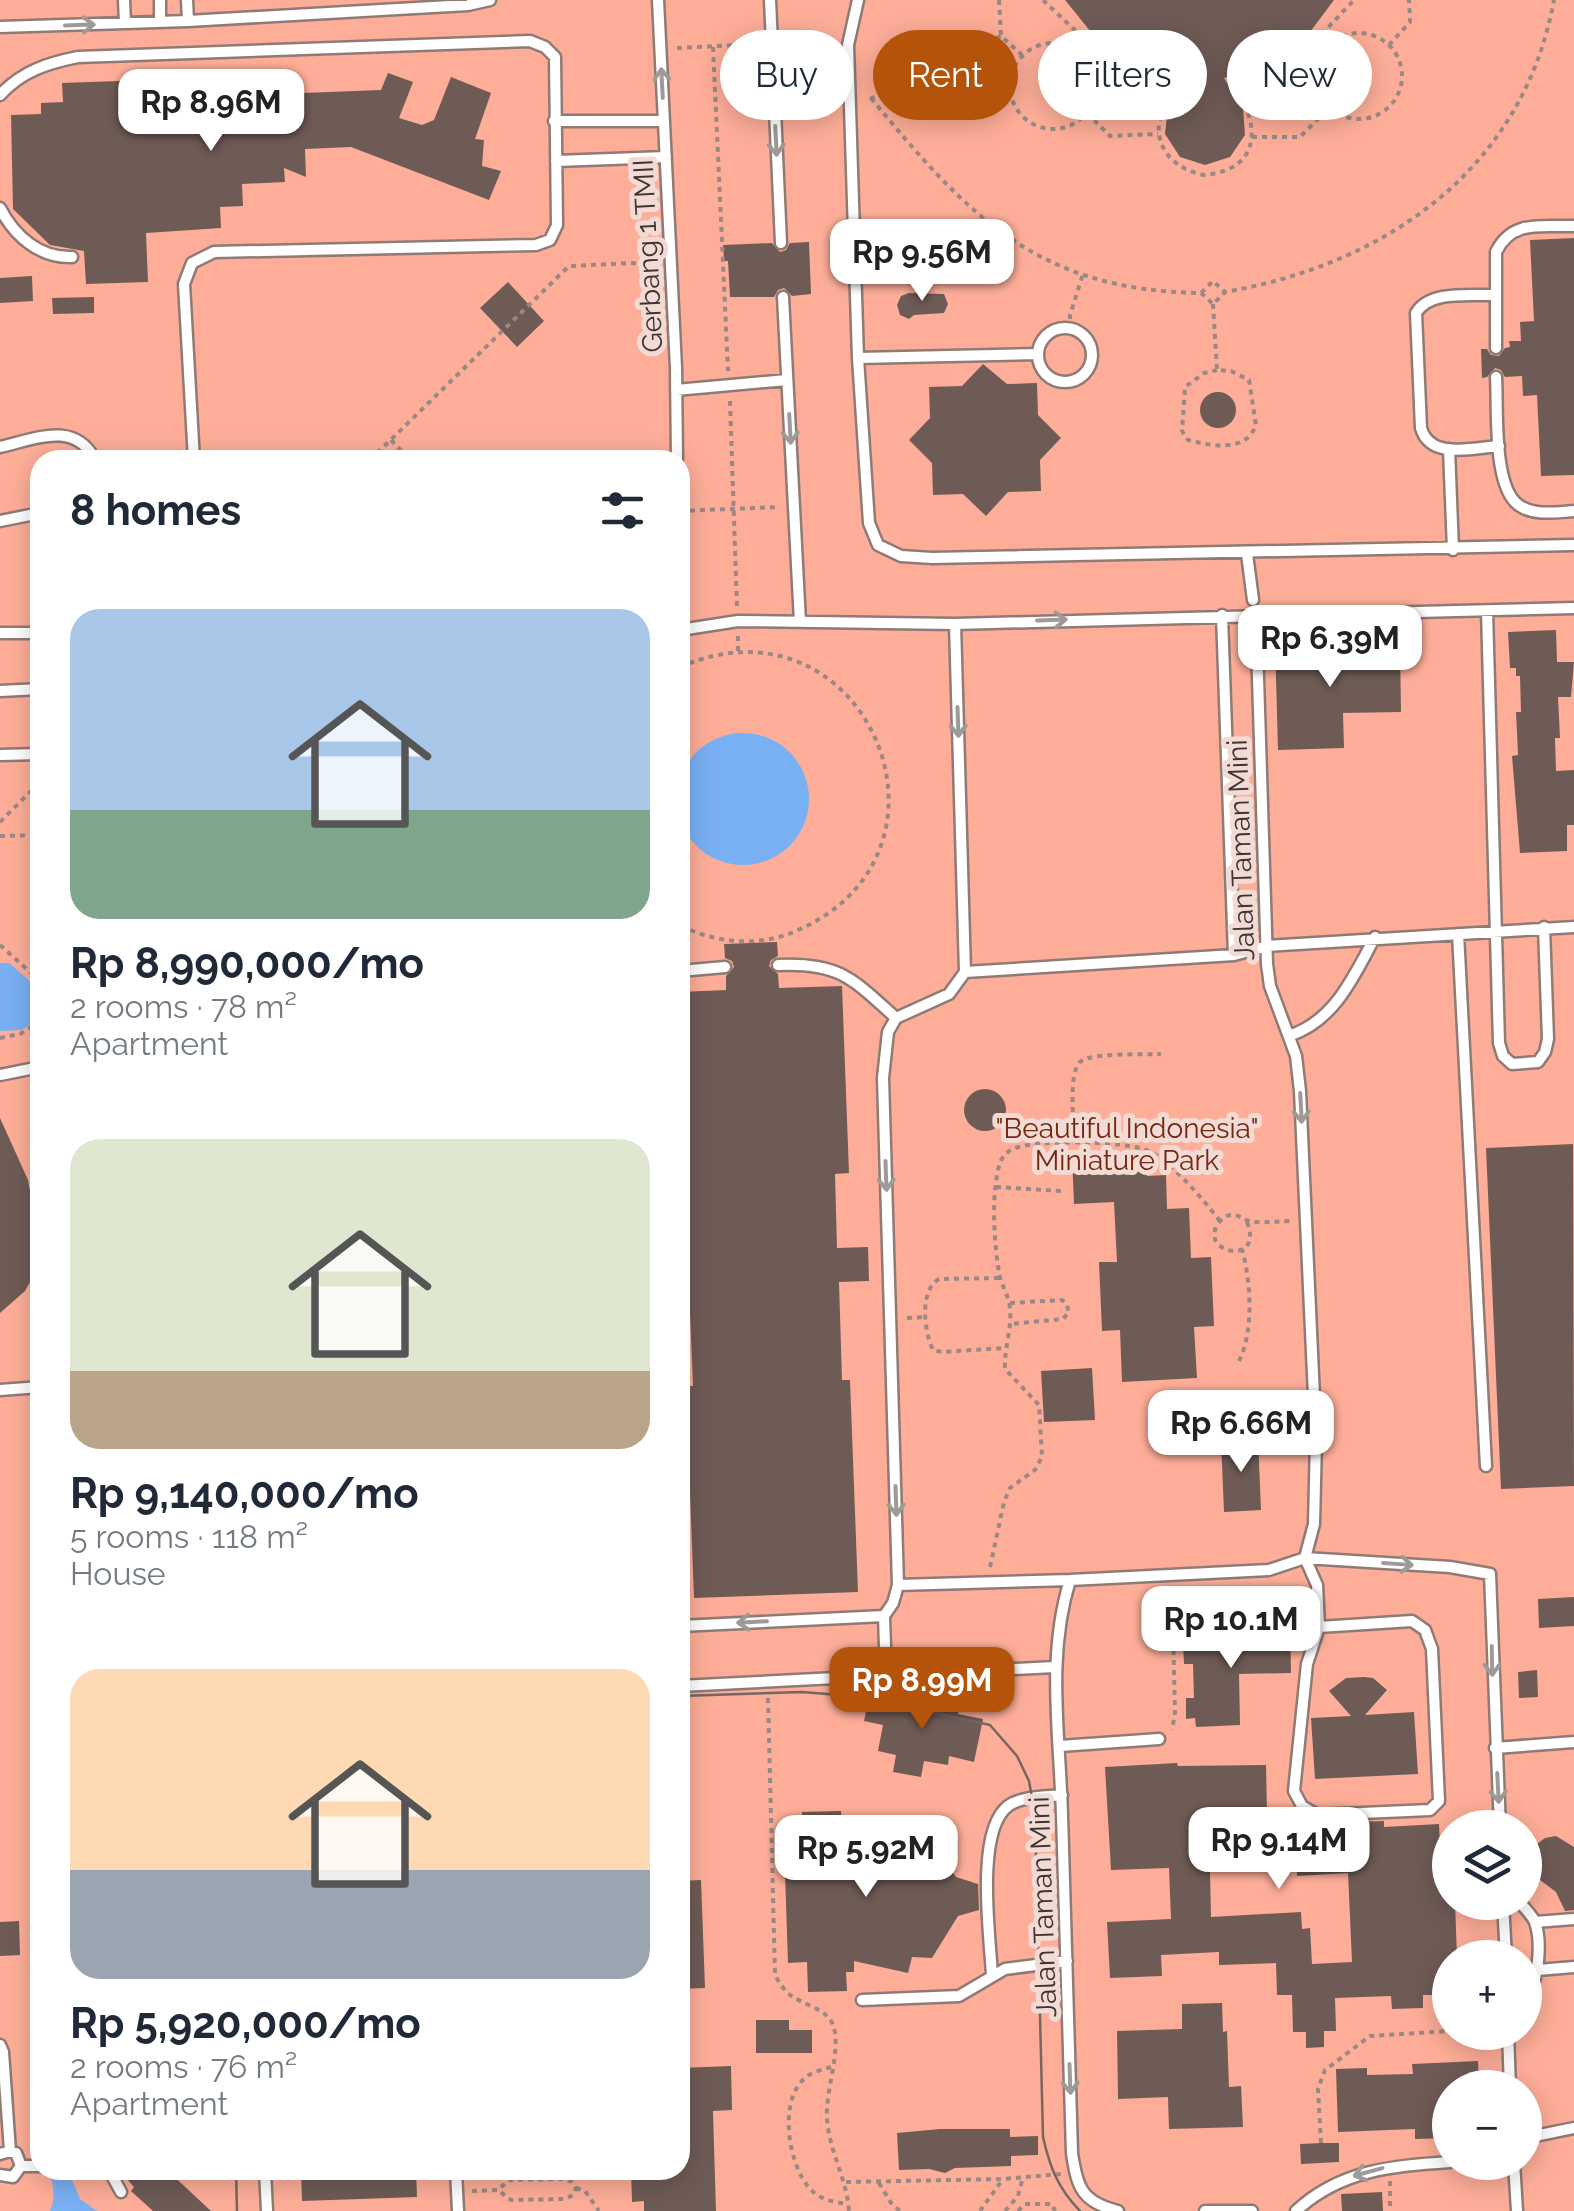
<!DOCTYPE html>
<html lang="en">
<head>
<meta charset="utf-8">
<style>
	:root { --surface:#fff; --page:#f6f6f7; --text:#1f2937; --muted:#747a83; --accent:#b45309 }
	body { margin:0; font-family:Raleway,sans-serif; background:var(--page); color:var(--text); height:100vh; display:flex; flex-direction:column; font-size:38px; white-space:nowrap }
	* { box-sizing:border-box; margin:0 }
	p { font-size:32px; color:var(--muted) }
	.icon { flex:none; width:55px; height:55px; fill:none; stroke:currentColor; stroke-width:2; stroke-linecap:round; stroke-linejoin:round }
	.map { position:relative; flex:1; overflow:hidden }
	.side { position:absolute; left:30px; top:450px; width:660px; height:1730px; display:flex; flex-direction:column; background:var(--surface); border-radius:30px; box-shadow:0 5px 25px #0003 }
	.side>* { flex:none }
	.guide { position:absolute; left:720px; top:30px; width:702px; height:90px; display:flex; gap:20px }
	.fabs { position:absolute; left:1432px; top:1810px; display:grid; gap:20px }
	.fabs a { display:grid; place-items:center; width:110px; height:110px; border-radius:50%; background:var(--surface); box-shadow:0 5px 25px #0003; font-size:50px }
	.price { position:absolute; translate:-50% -85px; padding:0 22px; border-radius:20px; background:#fff; color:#222; font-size:32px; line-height:65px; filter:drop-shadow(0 2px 5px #0008) }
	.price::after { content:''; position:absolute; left:50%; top:60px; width:30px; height:22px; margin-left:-15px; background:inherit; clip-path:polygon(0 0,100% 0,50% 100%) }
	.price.on { background:var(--accent); color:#fff }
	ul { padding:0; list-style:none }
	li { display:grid; align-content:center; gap:20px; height:530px; padding:0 40px }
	li span { display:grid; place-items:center; height:310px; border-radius:30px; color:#555 }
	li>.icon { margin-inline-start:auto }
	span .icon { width:180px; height:180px; fill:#fffc; stroke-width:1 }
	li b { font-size:42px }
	h2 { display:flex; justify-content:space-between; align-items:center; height:120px; padding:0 40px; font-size:42px }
	.pill { padding:0 35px; border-radius:45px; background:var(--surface); box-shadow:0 5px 25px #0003; font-size:35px; line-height:90px }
	.pill.on { background:var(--accent); color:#fff }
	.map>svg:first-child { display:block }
	.green { fill:#feae98; fill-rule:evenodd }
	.water { fill:#79b0f3 }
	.building { fill:#6f5b56 }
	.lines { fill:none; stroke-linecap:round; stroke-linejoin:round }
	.service-casing { stroke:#8f7a75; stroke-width:15 }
	.path { stroke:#998884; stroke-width:4; stroke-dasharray:5 5; stroke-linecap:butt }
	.service { stroke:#fff; stroke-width:10 }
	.tram { stroke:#746663; stroke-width:2.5 }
	.oneway { stroke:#9e9a98 }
	.labels { text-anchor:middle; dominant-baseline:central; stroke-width:10; stroke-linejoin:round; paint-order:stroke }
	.street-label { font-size:28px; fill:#3e3432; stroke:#f3dbd5 }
	.park-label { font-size:28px; fill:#752712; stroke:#f3dbd5 }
</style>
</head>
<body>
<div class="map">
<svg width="1574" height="2211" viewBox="0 0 1574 2211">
	<rect width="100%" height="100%" fill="#f3dbd5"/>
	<!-- green -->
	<path class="green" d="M0,0H1574V2211H0ZM40,460H680V2170H40ZM1450,1828H1525V1902H1450ZM1450,1958H1525V2032H1450ZM1450,2088H1525V2162H1450Z"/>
	<!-- water -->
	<path class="water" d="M677 799a66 66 0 1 1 132 0a66 66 0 1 1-132 0Z
		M0,963H9L40,990V1020L21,1030L0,1031Z
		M47,2170H68L80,2199L97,2211H50C56,2198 54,2182 47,2170Z"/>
	<!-- building -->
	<path class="building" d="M1065,0H1334L1307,36L1286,52L1264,64L1224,78L1243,108L1245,135L1230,157L1205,165L1180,157L1165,134L1168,107L1188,77L1138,65L1115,53L1095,37Z
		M388,73L413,82L399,118L422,125L434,120L451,77L491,93L475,139L484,140L482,166L501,171L489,200L351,147L305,149L306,177L284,168L285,182L242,184L243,206L220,207L221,228L146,233L148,282L86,284L84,251L50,245L13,209L11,115L41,114V103L63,102L62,83L281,75L301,79L302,93L381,90Z
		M935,235L947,236L955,245L952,251L955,257L948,259L939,280L932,259L925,256L926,244Z
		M1574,238V475L1541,476L1537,395L1523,396L1522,376L1505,377L1501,370L1495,368L1487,377L1482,378L1481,349H1487L1491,355L1499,356L1505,348L1510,347L1509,341H1521L1520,322L1534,321L1530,240Z
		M809,242L811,294L792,296L784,288L778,290L774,297H730L728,261H724L723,245L772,243L780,252L786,250L790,243Z
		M32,276L33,301L0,303V278Z
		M508,282L544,321L517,347L480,308Z
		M909,293L944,294L948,304L944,313L914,315L909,319L900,315L897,305L901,296Z
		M94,297V313L53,314L52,298Z
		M983,364L1007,384L1037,383L1038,415L1061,438L1040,460L1041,491L1008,492L986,516L963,494L933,495L932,463L909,440L930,418L929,387L962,386Z
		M1200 410a18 18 0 1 1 36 0a18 18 0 1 1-36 0Z
		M1556,630L1557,662H1574L1571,697H1558L1560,738H1555L1556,771L1574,770V825H1567V851L1520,853L1512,756L1518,755L1516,712H1521L1520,676H1516V668H1510L1508,632Z
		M1339,639L1342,650L1400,649L1401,712L1343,713L1344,748L1278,750L1275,642Z
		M777,942L778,956L771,960L769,966L778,974L779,988L842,986L849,1173L835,1174L837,1248L868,1247L869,1281L839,1282L842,1380H850L858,1592L694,1598L686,1386H693L689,1287L680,1288V1254H688L685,1179H680V992L726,990V976L734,967L732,961L725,958L724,944Z
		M964 1110a21 21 0 1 1 42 0a21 21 0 1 1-42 0Z
		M0,1118L28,1180L40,1246L36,1271L25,1291L0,1313Z
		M1573,1144L1574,1486L1501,1489L1486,1148Z
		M1146,1153L1147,1176L1166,1175L1167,1209L1189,1208L1191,1258L1211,1257L1214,1326L1194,1327L1197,1378L1122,1382L1120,1330L1102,1331L1099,1262H1117L1114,1202L1074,1204L1072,1156Z
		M1092,1368L1095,1420L1044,1422L1041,1371Z
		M1258,1438L1261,1510L1224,1512L1221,1440Z
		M1574,1597V1626L1539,1628L1538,1599Z
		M1290,1618L1291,1673L1239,1674L1240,1725L1196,1727L1195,1718L1186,1719V1698H1194L1193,1664H1184L1183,1644L1193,1643V1634L1236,1633V1650L1268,1649L1267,1619Z
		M1537,1670L1538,1697L1519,1698L1518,1672Z
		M1364,1677L1373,1678L1387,1690L1365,1715L1414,1712L1418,1774L1315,1779L1311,1718L1351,1716L1329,1691L1346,1678Z
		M870,1692L959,1709L958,1714L983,1719L974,1762L949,1756L948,1765L924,1761L921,1777L893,1772L896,1755L878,1751L883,1725L864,1721Z
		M1177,1763L1178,1766L1266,1765L1267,1812L1244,1813L1246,1871L1210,1872L1211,1917L1301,1912L1302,1929L1310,1928L1312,1964L1352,1962L1348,1873L1297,1876L1296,1830L1352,1828L1351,1822L1384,1821V1827L1439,1824L1442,1891H1450V1902H1455L1457,1958H1450V1995H1423V2008L1392,2009L1391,1996L1335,1998L1336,2031H1324V2047L1306,2048V2032H1293L1292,1995H1277L1276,1963L1219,1965V1952L1161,1955L1162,1976L1110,1978L1107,1922L1171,1919L1169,1868L1111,1870L1105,1767Z
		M841,1811L842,1830H850V1842L903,1825L908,1842L928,1839L956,1877L978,1884L979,1910L958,1916L932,1958L912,1957L908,1973L854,1961V1972H846L847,1991L808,1992L807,1962L788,1963L784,1844L803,1843L802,1812Z
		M1556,1836L1574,1847V1910L1565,1911L1556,1892L1536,1877L1532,1866L1537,1844L1545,1838Z
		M701,1880L705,1988L680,1989V1881Z
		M19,1921L20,1955L0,1956V1922Z
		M1222,2003L1223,2032L1227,2031L1229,2087L1241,2086L1243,2127L1169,2129L1168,2097L1118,2099L1117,2031L1182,2029V2004Z
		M756,2020H789V2030H812V2053H756Z
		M1478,2061L1479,2088H1450V2138L1415,2139V2129L1338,2132L1336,2069L1367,2068V2075L1413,2074L1412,2064Z
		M731,2066L732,2110L713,2111L716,2211H644V2201L632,2202L631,2170H680V2068Z
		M940,2129H1010V2137L1038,2136V2155L1011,2156V2166L955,2168L945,2173L929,2169L899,2170L897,2133Z
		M1321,2143H1339V2162L1301,2164L1300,2144Z
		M119,2170H167L211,2211H153L131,2191L134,2187Z
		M301,2170H416L417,2197L302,2201Z
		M1382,2192L1383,2211H1342L1341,2194Z"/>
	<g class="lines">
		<defs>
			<path id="service" d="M124,0L125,23
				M160,0V22
				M187,0L188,21
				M658,0L676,368L677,460
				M770,0L781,243
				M858,0L848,45L858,358L869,523L878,545L901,556L932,558L1574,545
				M0,27L188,21L468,5L490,0
				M0,95C22,71 48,63 78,57L530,41L545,47L555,57L557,225L550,240L536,245L214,252L192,263L184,284L194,460
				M554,121H664
				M556,161L666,157
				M0,208C15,237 40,258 72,257
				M1494,295C1469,296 1430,290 1416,313L1421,428C1430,460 1473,448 1499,446
				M783,297L800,622
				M1038 355a27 27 0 1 1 54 0a27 27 0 1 1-54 0Z
				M1496,348V252C1512,219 1542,227 1574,226
				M858,358L1038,354
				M1496,377C1498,408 1492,489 1520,506C1535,516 1557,512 1574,511
				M676,390L787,380
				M0,447C35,439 75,420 95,460
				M1449,449L1453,550
				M0,521L40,513
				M1247,554L1253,600
				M1487,611L1499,1043L1503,1056L1512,1064L1538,1062L1545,1052L1548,1039L1544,927
				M1256,614L1267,964L1270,986L1296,1056L1300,1091L1316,1440L1314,1524L1305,1558
				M1222,615L1234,955
				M680,630L738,621L955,624L1574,608
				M0,633H40
				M0,691L40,689
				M0,755L40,754
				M1458,934L1486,1466
				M778,965C839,962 853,979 896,1018
				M680,971L725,967
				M965,972L1234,955L1267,946L1574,927
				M1291,1035C1335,1020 1354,976 1375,937
				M0,1075L40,1067
				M0,1390L40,1387
				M1305,1558L1317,1585L1319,1627L1307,1664L1294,1791L1302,1806L1317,1815L1430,1810L1439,1801L1432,1649L1425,1630L1412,1621L1319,1627
				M898,1585L1070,1580
				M680,1626L884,1616
				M886,1677L884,1616L893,1603L898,1585L883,1078L888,1032L896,1018L949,994L965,972L955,624
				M680,1686L1054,1667
				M1060,1746L1159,1739
				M1495,1748L1574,1742
				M1503,1902L1506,1958
				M1520,1902C1524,1908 1532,1915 1535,1922C1542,1942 1539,1983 1525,1999
				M1535,1922L1574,1919
				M1538,1970L1574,1967
				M992,1975C990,1937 975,1831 1008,1806C1021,1796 1046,1797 1062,1795
				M862,2000L959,1996L1005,1969L1067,1961
				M1508,2032L1510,2088
				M0,2045L3,2052L10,2151
				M1525,2138L1574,2128
				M0,2154L10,2151L16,2153L21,2166L13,2177L0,2175
				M1514,2162L1517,2211
				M21,2166H40
				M109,2170L121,2192
				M265,2170L267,2211
				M456,2170L458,2211
				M1118,2211C1082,2202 1077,2188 1072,2153C1069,2040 1066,1928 1062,1816C1060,1736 1046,1657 1070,1580L1269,1570L1305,1558L1450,1567L1490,1574L1500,1828
				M1205,2211H1252
				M1296,2211C1340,2170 1392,2166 1450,2162"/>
		</defs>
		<!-- service casing -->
		<use href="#service" class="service-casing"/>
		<!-- path -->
		<path class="path" d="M999,0L1001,36L1022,55
			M1043,0L1139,91L1171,92C1168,102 1161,112 1159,123C1156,152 1178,170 1204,175C1260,170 1261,127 1236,89L1273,86L1354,0
			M1316 76a43 43 0 1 1 86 0a43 43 0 1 1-86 0Z
			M1318,38L1344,62
			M1010 86a43 43 0 1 1 86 0a43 43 0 1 1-86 0Z
			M1389,45L1410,22L1409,0
			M713,47L728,371
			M677,48L757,44
			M1065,72L1090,44
			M871,98C968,216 1038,291 1201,293L1213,281L1225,292C1387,264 1523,169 1554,0
			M870,99L1001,36
			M1087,113L1110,136L1158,134
			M1252,137H1300L1329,108
			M1201,293L1213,304L1225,292
			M1213,304L1217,370L1231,371L1249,380L1256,425C1246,453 1211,446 1188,440L1182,431L1185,387L1204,373L1217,370
			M1070,329V315L1083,274
			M730,401L737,606
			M391,440L410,460
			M370,460L569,266L656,262
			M680,511L780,507
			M738,636V651
			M680,667C864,587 978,851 798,930C762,947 716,944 680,925
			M0,822L40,782
			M0,836L40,835
			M0,945L40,981
			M0,1038L20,1034L40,1022
			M1074,1142C1074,1125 1068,1073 1080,1062C1091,1052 1145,1055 1161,1054
			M996,1187L1061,1191
			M1247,1222C1265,1267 1198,1253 1218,1224C1221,1219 1225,1216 1230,1215C1240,1214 1244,1221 1253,1222C1266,1223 1279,1221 1293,1221
			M999,1278L939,1279C919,1290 924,1332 933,1350L942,1352L1004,1348
			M1010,1303L1062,1300L1066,1303L1069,1312L1063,1319L1011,1324
			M907,1318L927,1317
			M1239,1361C1254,1331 1251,1282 1242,1249
			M990,1567L1004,1502L1010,1488L1035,1470L1042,1457L1039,1405L1005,1369C1004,1348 1012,1330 1010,1309C1009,1295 1001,1285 999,1273C994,1240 991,1198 999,1166C1001,1158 1006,1152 1013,1149C1033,1139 1128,1141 1149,1151C1172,1163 1204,1200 1219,1220
			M1172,1590L1175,1713L1172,1730
			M768,1698L775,1975C779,1982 783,1989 789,1994C802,2005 827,2008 833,2025C842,2049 825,2091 827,2119C829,2151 847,2179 849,2211
			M831,2067C825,2069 815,2071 809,2075C776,2096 788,2166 811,2190C821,2200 835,2202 847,2204
			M1321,2143L1318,2089L1325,2070L1370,2036L1450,2031
			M1390,2181V2211
			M846,2182L1003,2179L1061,2174
			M879,2183L891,2203L900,2211
			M576,2188L585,2191L599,2211
			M472,2191L498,2190L509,2180L565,2179L572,2182L576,2188L573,2195L565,2199L511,2200L498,2190
			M980,2211L1003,2179
			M1005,2211L1018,2196L1023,2177
			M1018,2211L1025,2204H1052L1055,2211"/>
		<!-- service -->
		<use href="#service" class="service"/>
		<!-- tram -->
		<path class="tram" d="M680,1696L802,1692L864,1697L990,1725L1017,1756L1029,1781L1035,1814L1043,2137C1050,2168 1058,2188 1080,2211
			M236,2170L237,2211"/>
	</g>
	<!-- one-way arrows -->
	<defs><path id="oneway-shaft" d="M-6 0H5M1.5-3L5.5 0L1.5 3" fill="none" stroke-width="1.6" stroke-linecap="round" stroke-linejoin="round" transform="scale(2.5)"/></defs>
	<g class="oneway">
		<use href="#oneway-shaft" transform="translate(80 25) rotate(-2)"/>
		<use href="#oneway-shaft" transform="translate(662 83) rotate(-93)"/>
		<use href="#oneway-shaft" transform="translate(776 141) rotate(87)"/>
		<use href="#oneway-shaft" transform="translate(790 429) rotate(87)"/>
		<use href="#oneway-shaft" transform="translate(1052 620) rotate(-2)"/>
		<use href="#oneway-shaft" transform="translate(958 722) rotate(88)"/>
		<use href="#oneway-shaft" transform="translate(1301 1108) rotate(87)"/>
		<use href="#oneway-shaft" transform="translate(886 1176) rotate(88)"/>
		<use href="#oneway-shaft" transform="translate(896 1501) rotate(88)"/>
		<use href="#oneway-shaft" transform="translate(1398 1564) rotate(4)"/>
		<use href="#oneway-shaft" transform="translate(752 1622) rotate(177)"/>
		<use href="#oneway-shaft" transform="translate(1492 1661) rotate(89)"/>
		<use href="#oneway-shaft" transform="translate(1498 1788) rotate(87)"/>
		<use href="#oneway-shaft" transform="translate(1070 2079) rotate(88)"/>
		<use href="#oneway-shaft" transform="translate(1368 2172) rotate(165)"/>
	</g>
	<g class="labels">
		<!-- street labels -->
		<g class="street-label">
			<text transform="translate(648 256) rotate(-93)">Gerbang 1 TMII</text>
			<text transform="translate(1241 850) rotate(-92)">Jalan Taman Mini</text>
			<text transform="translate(1043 1907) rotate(-92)">Jalan Taman Mini</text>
		</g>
		<!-- park labels -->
		<g class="park-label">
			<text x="1127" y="1128">"Beautiful Indonesia"<tspan x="1127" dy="32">Miniature Park</tspan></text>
		</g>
	</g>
</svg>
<div class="fabs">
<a><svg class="icon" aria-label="layers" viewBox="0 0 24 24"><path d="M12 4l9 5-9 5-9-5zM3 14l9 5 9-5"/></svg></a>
<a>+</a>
<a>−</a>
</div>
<b class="price" style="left:211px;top:154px">Rp 8.96M</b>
<b class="price" style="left:922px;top:304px">Rp 9.56M</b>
<b class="price" style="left:1330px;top:690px">Rp 6.39M</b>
<b class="price" style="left:1241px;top:1475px">Rp 6.66M</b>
<b class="price" style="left:1231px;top:1671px">Rp 10.1M</b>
<b class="price on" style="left:922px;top:1732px">Rp 8.99M</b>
<b class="price" style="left:1279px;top:1892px">Rp 9.14M</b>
<b class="price" style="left:866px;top:1900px">Rp 5.92M</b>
<div class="guide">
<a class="pill">Buy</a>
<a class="pill on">Rent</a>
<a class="pill">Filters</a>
<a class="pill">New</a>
</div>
<section class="side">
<h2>8 homes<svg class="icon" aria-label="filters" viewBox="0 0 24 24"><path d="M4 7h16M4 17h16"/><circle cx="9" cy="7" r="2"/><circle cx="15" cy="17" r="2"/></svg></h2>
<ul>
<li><span style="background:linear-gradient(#a9c7e8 65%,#7fa58c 0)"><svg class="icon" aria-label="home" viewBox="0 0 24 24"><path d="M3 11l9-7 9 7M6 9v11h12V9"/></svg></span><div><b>Rp 8,990,000/mo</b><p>2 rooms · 78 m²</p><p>Apartment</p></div></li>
<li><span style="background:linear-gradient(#dfe7d0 75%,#b9a48a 0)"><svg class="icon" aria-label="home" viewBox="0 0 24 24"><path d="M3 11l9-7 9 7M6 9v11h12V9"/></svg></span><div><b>Rp 9,140,000/mo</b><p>5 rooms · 118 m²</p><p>House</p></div></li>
<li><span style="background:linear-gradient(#ffd9b3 65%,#9aa5b1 0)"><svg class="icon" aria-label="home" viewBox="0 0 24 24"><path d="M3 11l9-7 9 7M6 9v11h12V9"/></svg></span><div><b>Rp 5,920,000/mo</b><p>2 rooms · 76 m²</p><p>Apartment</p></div></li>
</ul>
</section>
</div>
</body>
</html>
